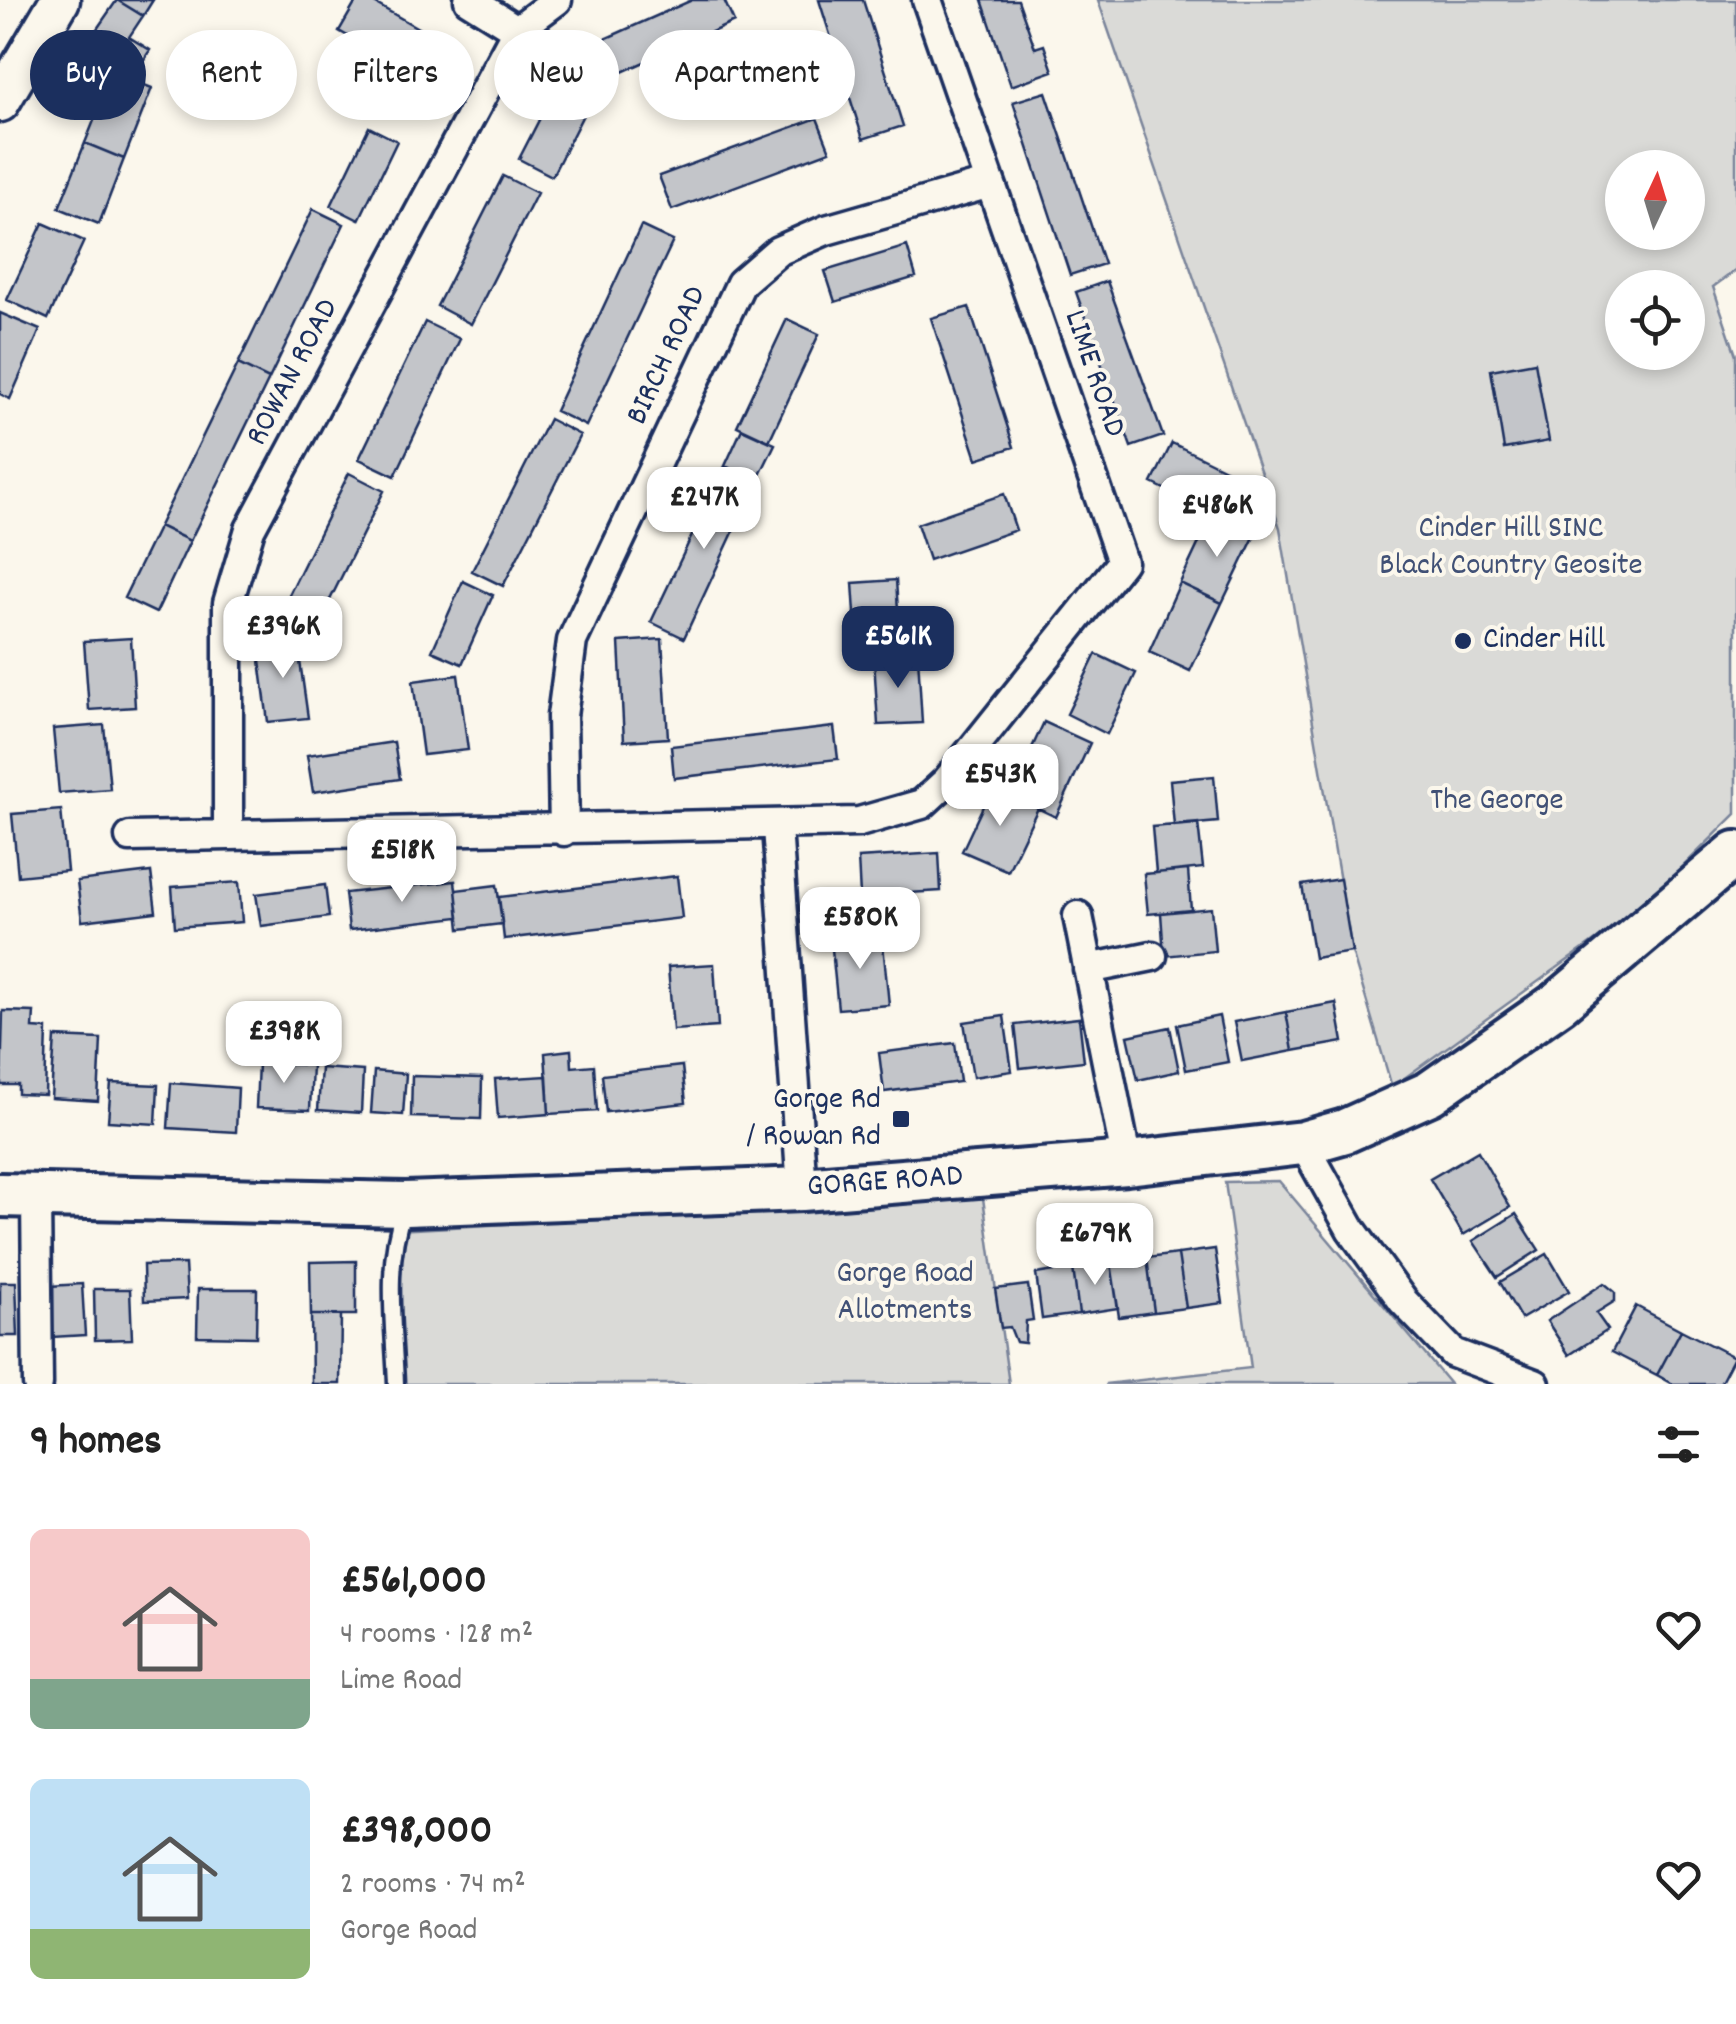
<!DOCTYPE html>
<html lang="en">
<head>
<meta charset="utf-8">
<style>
	:root { --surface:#fff; --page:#f2f2f2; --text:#222; --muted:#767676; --accent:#1b2f5e }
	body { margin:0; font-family:Dekko,sans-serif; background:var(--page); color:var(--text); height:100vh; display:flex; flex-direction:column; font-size:38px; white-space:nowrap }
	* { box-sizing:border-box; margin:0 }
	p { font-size:32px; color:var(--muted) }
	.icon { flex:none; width:55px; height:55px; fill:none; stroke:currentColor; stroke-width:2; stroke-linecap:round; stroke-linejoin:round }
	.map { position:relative; height:1384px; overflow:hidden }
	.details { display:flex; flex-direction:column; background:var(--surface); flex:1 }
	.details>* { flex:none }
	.top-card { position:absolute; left:30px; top:30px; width:1000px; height:90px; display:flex; gap:20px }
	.needle { width:65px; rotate:4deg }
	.tools { position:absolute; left:1605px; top:150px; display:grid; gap:20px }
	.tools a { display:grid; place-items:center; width:100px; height:100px; border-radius:50%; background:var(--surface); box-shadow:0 5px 15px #0003; font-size:50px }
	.price { position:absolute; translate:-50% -85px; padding:0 22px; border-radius:20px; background:#fff; color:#222; font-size:32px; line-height:65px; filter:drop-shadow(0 2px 5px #0008) }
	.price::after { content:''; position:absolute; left:50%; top:60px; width:30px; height:22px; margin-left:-15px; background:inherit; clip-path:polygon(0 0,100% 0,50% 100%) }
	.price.on { background:var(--accent); color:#fff }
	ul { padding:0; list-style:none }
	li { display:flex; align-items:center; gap:30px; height:250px; padding:0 30px }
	li span { display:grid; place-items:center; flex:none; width:280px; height:200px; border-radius:15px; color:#555 }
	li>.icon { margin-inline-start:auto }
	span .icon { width:120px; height:120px; fill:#fffc; stroke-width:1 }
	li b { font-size:42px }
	h2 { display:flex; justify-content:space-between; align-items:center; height:120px; padding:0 30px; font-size:42px }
	.pill { padding:0 35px; border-radius:45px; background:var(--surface); box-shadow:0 5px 15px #0003; font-size:35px; line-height:90px }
	.pill.on { background:var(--accent); color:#fff }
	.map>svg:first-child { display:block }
	.green { fill:#dadad7; stroke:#7a849a; stroke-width:2.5; fill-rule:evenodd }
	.building { fill:#c3c5c9; stroke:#1b2f5e; stroke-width:2.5 }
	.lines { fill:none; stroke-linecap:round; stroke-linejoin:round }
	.lane-casing { stroke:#1b2f5e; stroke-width:21 }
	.street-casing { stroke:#1b2f5e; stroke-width:35 }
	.secondary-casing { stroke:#1b2f5e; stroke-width:45 }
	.primary-casing { stroke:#1b2f5e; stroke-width:50 }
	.lane { stroke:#fbf7ec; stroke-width:14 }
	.street { stroke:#fbf7ec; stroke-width:28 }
	.secondary { stroke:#fbf7ec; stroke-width:38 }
	.primary { stroke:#fbf7ec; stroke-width:42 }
	.poi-dot { fill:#1b2f5e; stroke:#fbf7ec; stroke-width:4 }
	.labels { text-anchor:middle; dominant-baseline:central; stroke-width:8; stroke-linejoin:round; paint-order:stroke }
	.street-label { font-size:32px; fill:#1b2f5e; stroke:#fbf7ec }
	.park-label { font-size:32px; fill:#415176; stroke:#fbf7ec }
	.poi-label { font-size:32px; fill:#1b2f5e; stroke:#fbf7ec; text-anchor:start }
</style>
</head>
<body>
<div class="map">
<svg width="1736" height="1384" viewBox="0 0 1736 1384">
	<rect width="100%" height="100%" fill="#fbf7ec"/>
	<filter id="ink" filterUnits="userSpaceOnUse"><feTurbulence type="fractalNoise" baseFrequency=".01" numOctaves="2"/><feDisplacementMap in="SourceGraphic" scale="20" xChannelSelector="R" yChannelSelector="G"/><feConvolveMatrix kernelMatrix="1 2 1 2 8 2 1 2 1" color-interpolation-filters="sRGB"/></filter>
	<g filter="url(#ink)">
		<!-- green -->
		<path class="green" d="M1098,0H1736V270L1713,287L1736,355V814L1643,906L1392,1087L1352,952L1280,528ZM1622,168H1688V232H1622ZM1622,288H1688V352H1622Z
			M1279,1181L1450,1384H1105L1251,1368L1225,1182Z
			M983,1198L1009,1384H396V1230Z"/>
		<!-- building -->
		<path class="building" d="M117,0H153L143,16Z
			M117,0L143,16L129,37L150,50L138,69L90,39Z
			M357,0H369L437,39L417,76L339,31Z
			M692,0H724L734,22L595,84L580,50Z
			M819,0H863L903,126L863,139Z
			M982,0H1018L1035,48L1044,45L1053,71L1011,86Z
			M113,73L152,88L124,159L85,143Z
			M555,89L588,105L552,176L519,159Z
			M1046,92L1104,264L1070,275L1013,102Z
			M817,118L830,151L672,210L659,176Z
			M369,127L397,141L359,220L331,206Z
			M85,143L124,159L99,224L59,208Z
			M503,176L537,193L471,324L437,306Z
			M313,209L344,224L269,379L238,364Z
			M43,223L84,241L48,319L7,300Z
			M641,226L673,241L586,426L555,411Z
			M907,246L916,277L835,302L825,271Z
			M1107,281L1163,436L1131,447L1076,292Z
			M969,307L1014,447L977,459L931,318Z
			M0,313L40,330L10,399L0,394Z
			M787,319L819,334L769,441L737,426Z
			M425,322L460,339L395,476L359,459Z
			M1535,362L1549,441L1504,449L1491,370Z
			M238,364L269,379L190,541L159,526Z
			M549,419L580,435L503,586L472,571Z
			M742,429L775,444L757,481L725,466Z
			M1172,443L1235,474L1216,514L1152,483Z
			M725,466L757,481L684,638L651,622Z
			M349,473L384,491L318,624L283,607Z
			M1004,494L1016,530L929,560L917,524Z
			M1211,517L1254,537L1222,603L1180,583Z
			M159,526L190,541L156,613L124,598Z
			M896,580L901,657L858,659L853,583Z
			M463,581L493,595L462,664L432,651Z
			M1180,583L1222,603L1190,671L1149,652Z
			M131,638L135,707L89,710L84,641Z
			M662,639L668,738L624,741L619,642Z
			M297,640L308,718L268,722L258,645Z
			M1096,654L1136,673L1107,734L1067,714Z
			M918,656L922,723L878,725L874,659Z
			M458,675L468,750L423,755L413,681Z
			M1044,722L1090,743L1056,817L1010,795Z
			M104,725L110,789L59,793L53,729Z
			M834,727L838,759L674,778L671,746Z
			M394,742L400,779L313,792L307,755Z
			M1214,776L1218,822L1174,826L1170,780Z
			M992,787L1038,808L1008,871L962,851Z
			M61,810L67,871L18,876L12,814Z
			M1198,823L1203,868L1156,873L1152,827Z
			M939,853L941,891L860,896L858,858Z
			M1188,870L1191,910L1148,914L1144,874Z
			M151,872L156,912L82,921L77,881Z
			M677,876L682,918L504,939L499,897Z
			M1340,879L1352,952L1314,958L1302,885Z
			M455,881L459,917L349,930L345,893Z
			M239,882L242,922L175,927L172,887Z
			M325,885L329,917L261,926L256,894Z
			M497,885L502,924L460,929L456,890Z
			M1211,908L1215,951L1164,956L1161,913Z
			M882,934L889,1005L838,1009L831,939Z
			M714,964L718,1027L673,1030L668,967Z
			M1336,1003L1343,1042L1293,1051L1286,1012Z
			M3,1011L34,1012L33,1028L47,1029L45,1095L18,1094V1085H1Z
			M1286,1012L1293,1051L1242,1061L1234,1022Z
			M1004,1016L1012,1071L973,1077L964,1022Z
			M1219,1016L1228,1062L1186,1070L1177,1025Z
			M1079,1018L1084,1061L1020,1068L1015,1025Z
			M1170,1027L1179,1071L1138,1080L1128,1036Z
			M55,1037L101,1039L98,1101L51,1098Z
			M955,1043L960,1082L884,1092L879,1053Z
			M571,1050L572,1067L594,1065L597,1111L549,1114L545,1053Z
			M258,1063L312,1065L310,1110L256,1108Z
			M682,1066L686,1103L606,1112L602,1075Z
			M321,1068L363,1071L361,1113L318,1110Z
			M374,1071L406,1074L403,1115L371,1113Z
			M412,1076L482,1078L481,1119L411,1117Z
			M547,1076L549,1114L498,1118L495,1079Z
			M111,1083L158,1085L156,1124L108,1121Z
			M171,1083L238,1088L236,1132L168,1128Z
			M1478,1151L1510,1207L1463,1235L1430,1179Z
			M1516,1214L1539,1250L1497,1277L1473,1241Z
			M1215,1249L1223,1303L1186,1308L1178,1254Z
			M1178,1254L1186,1308L1154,1312L1147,1258Z
			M1547,1254L1569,1291L1521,1319L1500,1282Z
			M1147,1258L1154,1312L1119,1317L1111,1263Z
			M356,1261V1315H311L310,1262Z
			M1111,1263L1118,1308L1079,1314L1073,1268Z
			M185,1264L187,1299L144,1301L143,1265Z
			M1073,1268L1079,1314L1042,1319L1036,1274Z
			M0,1282H16L18,1336H0Z
			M1604,1283L1615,1292V1301L1596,1313L1608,1330L1569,1355L1547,1321Z
			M82,1284L85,1335L52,1337L49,1286Z
			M1028,1285L1033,1320L1026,1321L1025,1343L1016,1342L1010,1327L1001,1328L995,1289Z
			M94,1289H130L132,1339L95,1340Z
			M198,1289H257L256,1337L197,1336Z
			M1636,1306L1681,1330L1657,1375L1612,1352Z
			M311,1315H341L340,1384H312Z
			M1681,1330L1734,1357L1720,1384H1673L1657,1375Z"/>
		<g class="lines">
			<defs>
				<path id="lane" d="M396,1384C394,1327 384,1264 404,1210"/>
				<path id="street" d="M469,0L517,30
					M777,827L802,1189
					M564,831L562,716L572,641L741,283L778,251L826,230L990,183
					M228,833V603L250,529L517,30L557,0
					M130,837L859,822L922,804L947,781L1122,562L927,0
					M1078,916L1127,1163
					M1088,969L1152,956
					M1303,1143L1351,1229L1403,1301L1453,1353L1535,1384
					M36,1198L38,1384"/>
				<path id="secondary" d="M0,102L60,0"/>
				<path id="primary" d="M0,1195L406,1204L802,1189L1127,1163L1303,1143L1345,1131L1430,1093L1560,1002L1736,853"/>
			</defs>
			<!-- lane casing -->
			<use href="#lane" class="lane-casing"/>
			<!-- street casing -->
			<use href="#street" class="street-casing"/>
			<!-- secondary casing -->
			<use href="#secondary" class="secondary-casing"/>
			<!-- primary casing -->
			<use href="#primary" class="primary-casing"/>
			<!-- lane -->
			<use href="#lane" class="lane"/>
			<!-- street -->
			<use href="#street" class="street"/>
			<!-- secondary -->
			<use href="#secondary" class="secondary"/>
			<!-- primary -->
			<use href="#primary" class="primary"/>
		</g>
	</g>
	<!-- markers -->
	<g class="poi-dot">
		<circle cx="1463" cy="641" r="10"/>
		<rect x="891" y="1109" width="20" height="20" rx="5"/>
	</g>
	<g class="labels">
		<!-- street labels -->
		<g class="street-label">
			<text transform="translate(668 356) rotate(-65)">BIRCH ROAD</text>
			<text transform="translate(294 373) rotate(-62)">ROWAN ROAD</text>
			<text transform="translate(1093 374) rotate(71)">LIME ROAD</text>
			<text transform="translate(885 1183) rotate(-4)">GORGE ROAD</text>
		</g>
		<!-- park labels -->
		<g class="park-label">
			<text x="1511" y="530">Cinder Hill SINC<tspan x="1511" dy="37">Black Country Geosite</tspan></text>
			<text x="1497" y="802">The George</text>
			<text x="905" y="1275">Gorge Road<tspan x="905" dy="37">Allotments</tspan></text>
		</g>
		<!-- poi labels -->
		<g class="poi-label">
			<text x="1483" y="641">Cinder Hill</text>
			<text x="881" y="1101" text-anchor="end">Gorge Rd<tspan x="881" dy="37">/ Rowan Rd</tspan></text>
		</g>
	</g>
</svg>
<div class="tools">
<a><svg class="needle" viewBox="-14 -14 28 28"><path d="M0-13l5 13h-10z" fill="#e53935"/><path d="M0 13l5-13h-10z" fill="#767676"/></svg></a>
<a><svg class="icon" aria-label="locate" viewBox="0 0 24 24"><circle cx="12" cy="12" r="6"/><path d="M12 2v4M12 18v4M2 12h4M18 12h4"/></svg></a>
</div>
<b class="price" style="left:704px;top:552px">£247K</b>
<b class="price" style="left:1217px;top:560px">£486K</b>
<b class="price" style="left:283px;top:681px">£396K</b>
<b class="price on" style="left:898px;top:691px">£561K</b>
<b class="price" style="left:1000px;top:829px">£543K</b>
<b class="price" style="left:402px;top:905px">£518K</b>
<b class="price" style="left:860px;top:972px">£580K</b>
<b class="price" style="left:284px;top:1086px">£398K</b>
<b class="price" style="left:1095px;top:1288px">£679K</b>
<div class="top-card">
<a class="pill on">Buy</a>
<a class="pill">Rent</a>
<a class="pill">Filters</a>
<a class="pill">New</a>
<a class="pill">Apartment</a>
</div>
</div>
<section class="details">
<h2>9 homes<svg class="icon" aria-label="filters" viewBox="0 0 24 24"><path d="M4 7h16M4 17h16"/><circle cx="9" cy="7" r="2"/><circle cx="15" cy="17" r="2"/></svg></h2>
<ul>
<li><span style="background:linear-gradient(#f6c9c9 75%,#7fa58c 0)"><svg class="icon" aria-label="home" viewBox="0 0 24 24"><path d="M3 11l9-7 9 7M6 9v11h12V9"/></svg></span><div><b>£561,000</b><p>4 rooms · 128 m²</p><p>Lime Road</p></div><svg class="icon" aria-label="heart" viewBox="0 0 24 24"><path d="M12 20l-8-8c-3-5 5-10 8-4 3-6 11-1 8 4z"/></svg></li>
<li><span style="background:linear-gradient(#bfe0f5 75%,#8fb573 0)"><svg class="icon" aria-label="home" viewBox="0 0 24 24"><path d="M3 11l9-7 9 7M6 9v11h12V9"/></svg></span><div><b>£398,000</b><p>2 rooms · 74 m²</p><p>Gorge Road</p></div><svg class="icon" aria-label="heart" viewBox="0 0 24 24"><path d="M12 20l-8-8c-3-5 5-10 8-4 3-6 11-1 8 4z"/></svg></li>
</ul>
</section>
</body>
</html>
